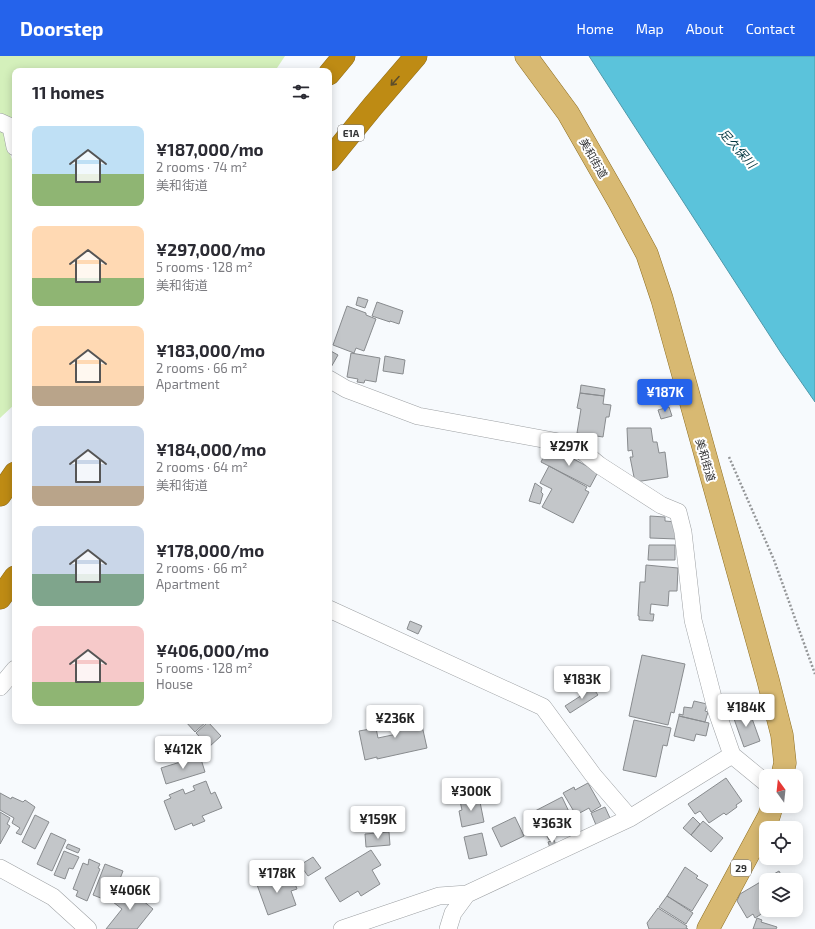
<!DOCTYPE html>
<html lang="en">
<head>
<meta charset="utf-8">
<style>
	:root { --surface:#fff; --page:#f2f2f3; --text:#2b2b33; --muted:#7c7c81; --accent:#2563eb }
	body { margin:0; font-family:"Exo 2","Noto Sans JP",sans-serif; background:var(--page); color:var(--text); height:100vh; display:flex; flex-direction:column; font-size:15px; white-space:nowrap }
	* { box-sizing:border-box; margin:0 }
	p { font-size:13px; color:var(--muted) }
	.icon { flex:none; width:22px; height:22px; fill:none; stroke:currentColor; stroke-width:2; stroke-linecap:round; stroke-linejoin:round }
	.map { position:relative; flex:1; overflow:hidden }
	.sheet { position:absolute; left:12px; top:12px; width:320px; height:656px; display:flex; flex-direction:column; background:var(--surface); border-radius:8px; box-shadow:0 2px 10px #0003 }
	.sheet>* { flex:none }
	.needle { width:26px; rotate:345deg }
	.controls { position:absolute; left:759px; top:713px; display:grid; gap:8px }
	.controls a { display:grid; place-items:center; width:44px; height:44px; border-radius:8px; background:var(--surface); box-shadow:0 2px 10px #0003; font-size:20px }
	.price { position:absolute; translate:-50% -34px; padding:0 9px; border-radius:4px; background:#fff; color:#222; font-size:13px; line-height:26px; filter:drop-shadow(0 1px 2px #0008) }
	.price::after { content:''; position:absolute; left:50%; top:24px; width:12px; height:9px; margin-left:-6px; background:inherit; clip-path:polygon(0 0,100% 0,50% 100%) }
	.price.on { background:var(--accent); color:#fff }
	ul { padding:0; list-style:none }
	li { display:flex; align-items:center; gap:12px; height:100px; padding:0 20px }
	li span { display:grid; place-items:center; flex:none; width:112px; height:80px; border-radius:8px; color:#555 }
	li>.icon { margin-inline-start:auto }
	span .icon { width:48px; height:48px; fill:#fffc; stroke-width:1 }
	li b { font-size:17px }
	h2 { display:flex; justify-content:space-between; align-items:center; height:48px; padding:0 20px; font-size:17px }
	header { display:flex; align-items:center; gap:24px; box-sizing:border-box; height:56px; padding:0 20px; background:var(--accent); color:#fff }
	header strong { font-size:19px }
	nav { display:flex; gap:22px; margin-inline-start:auto; font-size:14px }
	.map>svg:first-child { display:block }
	.green { fill:#d4f0bb }
	.water { fill:#5bc3db; stroke:#4f98a9 }
	.building { fill:#c3c6c9; stroke:#888b8e }
	.lines { fill:none; stroke-linecap:round; stroke-linejoin:round }
	.minor-casing { stroke:#9da0a3; stroke-width:18 }
	.primary-casing { stroke:#8d6d20; stroke-width:23 }
	.motorway-casing { stroke:#8d6d20; stroke-width:23 }
	.path { stroke:#949698; stroke-width:2.5; stroke-dasharray:2 2; stroke-linecap:butt }
	.minor { stroke:#fff; stroke-width:17 }
	.primary { stroke:#d8b972; stroke-width:22 }
	.motorway { stroke:#be8b14; stroke-width:22 }
	.oneway { stroke:#5d4e2b }
	.labels { text-anchor:middle; dominant-baseline:central; stroke-width:4; stroke-linejoin:round; paint-order:stroke }
	.shield { fill:#fff; stroke:#707172; stroke-width:1 }
	.shield-label { font-size:10px; font-weight:bold; fill:#333435 }
	.street-label { font-size:11px; fill:#333435; stroke:#fff }
	.water-label { font-size:12px; font-style:italic; fill:#043741; stroke:#fff }
</style>
</head>
<body>
<header>
<strong>Doorstep</strong>
<nav><a>Home</a><a>Map</a><a>About</a><a>Contact</a></nav>
</header>
<div class="map">
<svg width="815" height="873" viewBox="0 0 815 873">
	<rect width="100%" height="100%" fill="#f7fafd"/>
	<!-- green -->
	<path class="green" d="M0,0H285L275,15H15V85L10,98L15,112V348L0,362Z"/>
	<!-- water -->
	<path class="water" d="M589,0H815V346L781,297Z"/>
	<!-- building -->
	<path class="building" d="M358,241L368,244L365,252L356,249Z
		M377,246L403,255L399,268L390,265V266L372,260Z
		M347,250L366,257V259L376,263L364,295L356,292L354,297L333,289Z
		M329,294L338,299L330,313H329Z
		M351,297L380,302L376,326L365,324L364,327L357,326L358,323L347,321Z
		M385,300L405,304L403,318L383,315Z
		M581,329L605,333L604,340L580,337Z
		M580,337L604,340L603,348L611,349L609,361H606L603,381L577,377L581,353L577,352Z
		M669,351L672,360L661,363L658,354Z
		M627,372H651L653,386H657L659,397L665,396L668,421L635,426L630,401H633L632,394L628,395Z
		M549,390L598,416L590,431L541,406Z
		M549,410L587,431L585,434L589,436L573,467L542,451L552,433L540,427Z
		M535,427L542,432L541,436L543,438L540,448L529,445Z
		M650,460L665,461V465L677,466V483L650,482Z
		M649,489H675V504H648Z
		M646,509L678,512L677,535H669L668,550L651,548L650,558H654L653,565L639,564V560H638L640,526H645Z
		M410,565L422,570L418,578L407,573Z
		M642,599L685,608L674,657L671,656L668,669L629,660Z
		M593,632L598,639L570,657L565,650Z
		M694,645L707,648L705,655L708,656L705,666L679,660V658L683,659L684,651L692,652Z
		M749,654L760,685L744,691L733,660Z
		M419,656L427,692L377,703V701L365,704L359,675L376,672L378,682L397,678L393,662Z
		M679,660L709,667L706,680L696,678L694,685L674,680Z
		M634,664L671,672L667,690L663,689L656,721L623,714Z
		M185,665H207L195,676Z
		M208,666L221,680L209,691L196,677Z
		M200,700L205,716L166,728L161,712Z
		M726,722L742,745L736,749L737,751L726,759L724,757L709,767L700,755L695,758L688,748Z
		M206,725L211,738L215,736L222,752L202,760L205,765L193,770L192,767L175,774L164,745L171,742L169,739L183,733L185,738L195,734L193,730Z
		M588,727L601,750L591,756L589,752L576,759L563,737L574,731L575,734Z
		M0,737L11,743L12,741L23,746L25,744L35,751L21,779L16,777L20,772L12,767L14,762L0,754Z
		M479,741L484,766L462,771L459,755L462,754L460,745Z
		M562,741L571,760L563,764L566,770L559,773L562,777L549,784L535,755Z
		M605,751L610,762L596,769L591,757Z
		M0,756L10,762L7,768L10,770L0,788Z
		M35,759L49,766L35,793L22,786Z
		M515,761L524,780L501,791L492,772Z
		M693,761L700,768L691,779L683,772Z
		M703,765L723,782L711,796L691,779Z
		M389,776L390,789L366,791L365,778Z
		M51,777L66,784L52,815L37,808Z
		M482,777L487,799L469,803L464,781Z
		M554,784L556,789L550,792L548,786Z
		M68,788L80,793L78,797L66,792Z
		M371,794L381,809L372,814L380,828L361,840L358,835L340,846L325,822Z
		M64,795L79,801L73,813L69,812L65,823L54,819Z
		M313,801L321,812L308,820L300,809Z
		M89,803L100,808L98,812L100,813L87,845L76,840L78,835L73,833L83,807L88,809Z
		M105,808L123,815L111,846L93,839Z
		M685,811L698,820L696,822L708,829L692,855L667,840Z
		M779,815L784,824H766V854H768L755,862L753,858L747,862L737,845L740,838Z
		M273,820L275,826L292,820L297,833L291,835L296,849L268,859L256,826Z
		M125,830L153,853L137,873H106L122,853L113,846Z
		M667,840L693,857L686,868L659,851Z
		M658,852L687,870L686,872L688,873H649L647,867Z
		M757,862L762,864L761,866L777,871L776,873H753Z"/>
	<g class="lines">
		<defs>
			<path id="minor" d="M0,66L11,71L15,91
				M329,323L346,333L418,360L575,389L599,409L661,449L678,456L683,476L693,564L716,653L732,699L766,727
				M329,553L543,651L593,719L630,762
				M0,631L15,613
				M0,812L53,841L88,873
				M342,873L439,840L467,838L630,762L732,699
				M448,873L453,857L467,838"/>
			<path id="primary" d="M526,0L568,57L619,146L647,198L662,243L768,624L782,679L785,707L782,720
				M708,873L769,760L772,750"/>
			<path id="motorway" d="M329,18L344,0
				M329,104L373,50L416,0
				M0,439L15,417
				M0,542L15,521"/>
		</defs>
		<!-- minor casing -->
		<use href="#minor" class="minor-casing"/>
		<!-- primary casing -->
		<use href="#primary" class="primary-casing"/>
		<!-- motorway casing -->
		<use href="#motorway" class="motorway-casing"/>
		<!-- path -->
		<path class="path" d="M729,401L774,504L815,618"/>
		<!-- minor -->
		<use href="#minor" class="minor"/>
		<!-- primary -->
		<use href="#primary" class="primary"/>
		<!-- motorway -->
		<use href="#motorway" class="motorway"/>
	</g>
	<!-- one-way arrows -->
	<defs><path id="oneway-shaft" d="M-6 0H5M1.5-3L5.5 0L1.5 3" fill="none" stroke-width="1.6" stroke-linecap="round" stroke-linejoin="round"/></defs>
	<use class="oneway" href="#oneway-shaft" transform="translate(395 25) rotate(132)"/>
	<g class="labels">
		<!-- shield labels -->
		<g class="shield">
			<rect x="338" y="69" width="26" height="16" rx="3"/>
			<rect x="731" y="804" width="20" height="16" rx="3"/>
		</g>
		<g class="shield-label">
			<text x="351" y="77">E1A</text>
			<text x="741" y="812">29</text>
		</g>
		<!-- street labels -->
		<g class="street-label">
			<text transform="translate(594 102) rotate(60)">美和街道</text>
			<text transform="translate(706 404) rotate(74)">美和街道</text>
		</g>
		<!-- water labels -->
		<g class="water-label">
			<text transform="translate(738 92) rotate(48)">足久保川</text>
		</g>
	</g>
</svg>
<div class="controls">
<a><svg class="needle" viewBox="-14 -14 28 28"><path d="M0-13l5 13h-10z" fill="#e53935"/><path d="M0 13l5-13h-10z" fill="#7c7c81"/></svg></a>
<a><svg class="icon" aria-label="locate" viewBox="0 0 24 24"><circle cx="12" cy="12" r="6"/><path d="M12 2v4M12 18v4M2 12h4M18 12h4"/></svg></a>
<a><svg class="icon" aria-label="layers" viewBox="0 0 24 24"><path d="M12 4l9 5-9 5-9-5zM3 14l9 5 9-5"/></svg></a>
</div>
<b class="price on" style="left:665px;top:357px">¥187K</b>
<b class="price" style="left:569px;top:411px">¥297K</b>
<b class="price" style="left:582px;top:644px">¥183K</b>
<b class="price" style="left:746px;top:672px">¥184K</b>
<b class="price" style="left:395px;top:683px">¥236K</b>
<b class="price" style="left:183px;top:714px">¥412K</b>
<b class="price" style="left:471px;top:756px">¥300K</b>
<b class="price" style="left:378px;top:784px">¥159K</b>
<b class="price" style="left:552px;top:788px">¥363K</b>
<b class="price" style="left:277px;top:838px">¥178K</b>
<b class="price" style="left:130px;top:855px">¥406K</b>
<section class="sheet">
<h2>11 homes<svg class="icon" aria-label="filters" viewBox="0 0 24 24"><path d="M4 7h16M4 17h16"/><circle cx="9" cy="7" r="2"/><circle cx="15" cy="17" r="2"/></svg></h2>
<ul>
<li><span style="background:linear-gradient(#bfe0f5 60%,#8fb573 0)"><svg class="icon" aria-label="home" viewBox="0 0 24 24"><path d="M3 11l9-7 9 7M6 9v11h12V9"/></svg></span><div><b>¥187,000/mo</b><p>2 rooms · 74 m²</p><p>美和街道</p></div></li>
<li><span style="background:linear-gradient(#ffd9b3 65%,#8fb573 0)"><svg class="icon" aria-label="home" viewBox="0 0 24 24"><path d="M3 11l9-7 9 7M6 9v11h12V9"/></svg></span><div><b>¥297,000/mo</b><p>5 rooms · 128 m²</p><p>美和街道</p></div></li>
<li><span style="background:linear-gradient(#ffd9b3 75%,#b9a48a 0)"><svg class="icon" aria-label="home" viewBox="0 0 24 24"><path d="M3 11l9-7 9 7M6 9v11h12V9"/></svg></span><div><b>¥183,000/mo</b><p>2 rooms · 66 m²</p><p>Apartment</p></div></li>
<li><span style="background:linear-gradient(#c9d6e8 75%,#b9a48a 0)"><svg class="icon" aria-label="home" viewBox="0 0 24 24"><path d="M3 11l9-7 9 7M6 9v11h12V9"/></svg></span><div><b>¥184,000/mo</b><p>2 rooms · 64 m²</p><p>美和街道</p></div></li>
<li><span style="background:linear-gradient(#c9d6e8 60%,#7fa58c 0)"><svg class="icon" aria-label="home" viewBox="0 0 24 24"><path d="M3 11l9-7 9 7M6 9v11h12V9"/></svg></span><div><b>¥178,000/mo</b><p>2 rooms · 66 m²</p><p>Apartment</p></div></li>
<li><span style="background:linear-gradient(#f6c9c9 70%,#8fb573 0)"><svg class="icon" aria-label="home" viewBox="0 0 24 24"><path d="M3 11l9-7 9 7M6 9v11h12V9"/></svg></span><div><b>¥406,000/mo</b><p>5 rooms · 128 m²</p><p>House</p></div></li>
</ul>
</section>
</div>
</body>
</html>
